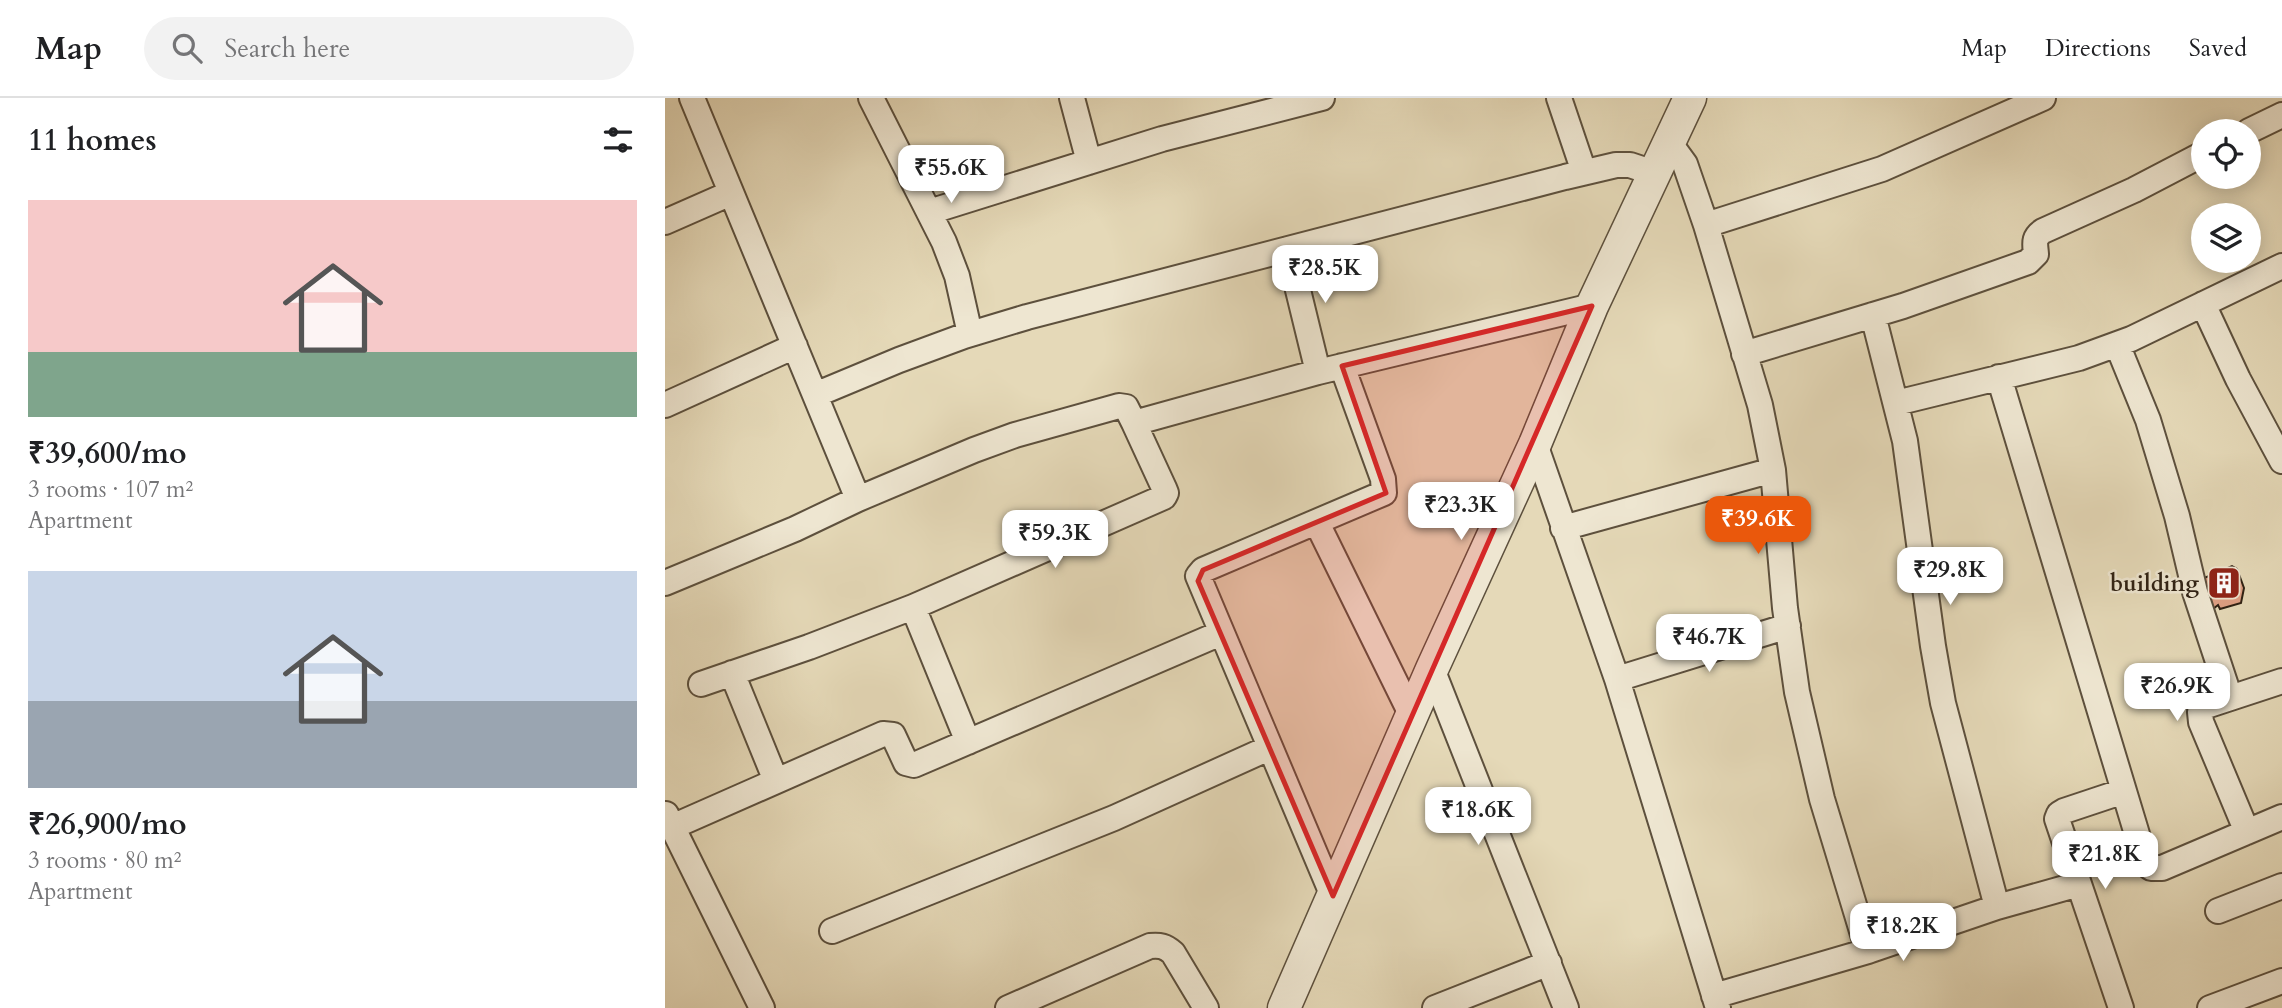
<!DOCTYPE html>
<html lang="en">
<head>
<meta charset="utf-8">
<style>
	:root { --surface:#fff; --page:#f2f2f2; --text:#202124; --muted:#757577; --line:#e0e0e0; --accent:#ea580c }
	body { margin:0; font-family:Cardo,serif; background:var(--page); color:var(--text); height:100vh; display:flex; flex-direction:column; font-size:26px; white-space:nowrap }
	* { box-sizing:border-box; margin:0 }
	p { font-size:23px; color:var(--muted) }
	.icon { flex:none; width:38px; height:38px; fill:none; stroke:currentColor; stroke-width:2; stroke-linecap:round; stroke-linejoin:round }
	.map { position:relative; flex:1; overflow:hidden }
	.details { display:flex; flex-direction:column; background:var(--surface); width:665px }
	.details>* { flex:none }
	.fabs { position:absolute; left:1526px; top:21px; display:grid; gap:14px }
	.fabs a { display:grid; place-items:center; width:70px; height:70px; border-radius:50%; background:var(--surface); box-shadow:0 4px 18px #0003; font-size:35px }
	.price { position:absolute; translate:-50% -60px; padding:0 16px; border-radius:14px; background:#fff; color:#222; font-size:23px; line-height:46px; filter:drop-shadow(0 2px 4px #0008) }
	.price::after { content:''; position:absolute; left:50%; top:42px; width:21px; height:16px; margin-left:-10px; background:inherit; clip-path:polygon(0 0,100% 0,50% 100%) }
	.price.on { background:var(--accent); color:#fff }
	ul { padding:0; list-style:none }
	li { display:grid; align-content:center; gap:14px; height:371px; padding:0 28px }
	li span { display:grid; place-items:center; height:217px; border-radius:0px; color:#555 }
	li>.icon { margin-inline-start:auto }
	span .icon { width:126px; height:126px; fill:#fffc; stroke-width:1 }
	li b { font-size:30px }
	h2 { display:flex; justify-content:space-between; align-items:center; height:84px; padding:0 28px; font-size:30px }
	header { display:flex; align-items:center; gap:42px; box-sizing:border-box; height:98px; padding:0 35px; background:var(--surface); border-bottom:2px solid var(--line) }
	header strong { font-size:33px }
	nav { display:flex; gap:38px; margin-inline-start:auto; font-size:24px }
	.search { width:490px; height:63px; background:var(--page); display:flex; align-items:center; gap:18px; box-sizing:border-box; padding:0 24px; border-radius:38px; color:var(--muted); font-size:26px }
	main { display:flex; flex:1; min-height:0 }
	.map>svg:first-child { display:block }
	.building { fill:#dfa084; stroke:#302214; stroke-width:2 }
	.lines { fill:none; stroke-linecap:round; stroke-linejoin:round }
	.minor-casing { stroke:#5d503d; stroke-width:28 }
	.tertiary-casing { stroke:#5d503d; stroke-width:35 }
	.minor { stroke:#eee6d1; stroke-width:24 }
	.tertiary { stroke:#eee6d1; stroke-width:32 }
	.marked { fill:#d62828; fill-opacity:0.2; stroke:#d62828; stroke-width:5; stroke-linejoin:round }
	.labels { text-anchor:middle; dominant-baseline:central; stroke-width:5; stroke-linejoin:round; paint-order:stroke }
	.poi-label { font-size:23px; font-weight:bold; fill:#302214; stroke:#eee6d1; text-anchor:end }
</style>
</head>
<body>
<header>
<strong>Map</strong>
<div class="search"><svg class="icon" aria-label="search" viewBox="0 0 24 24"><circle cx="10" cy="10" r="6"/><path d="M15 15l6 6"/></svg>Search here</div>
<nav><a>Map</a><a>Directions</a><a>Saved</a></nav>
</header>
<main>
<section class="details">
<h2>11 homes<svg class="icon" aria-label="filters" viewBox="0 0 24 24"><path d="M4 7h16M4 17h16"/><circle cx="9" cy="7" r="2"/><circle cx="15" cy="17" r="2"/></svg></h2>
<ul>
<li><span style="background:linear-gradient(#f6c9c9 70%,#7fa58c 0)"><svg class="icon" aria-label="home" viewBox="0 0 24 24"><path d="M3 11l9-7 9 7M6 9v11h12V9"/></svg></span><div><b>₹39,600/mo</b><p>3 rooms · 107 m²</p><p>Apartment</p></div></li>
<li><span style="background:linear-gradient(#c9d6e8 60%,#9aa5b1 0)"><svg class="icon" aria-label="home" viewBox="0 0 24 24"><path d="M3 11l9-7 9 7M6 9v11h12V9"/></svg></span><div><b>₹26,900/mo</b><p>3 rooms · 80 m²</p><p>Apartment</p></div></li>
</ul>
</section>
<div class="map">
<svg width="1617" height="910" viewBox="0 0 1617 910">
	<rect width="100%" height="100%" fill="#e5d9b8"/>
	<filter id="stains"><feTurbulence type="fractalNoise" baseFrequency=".00286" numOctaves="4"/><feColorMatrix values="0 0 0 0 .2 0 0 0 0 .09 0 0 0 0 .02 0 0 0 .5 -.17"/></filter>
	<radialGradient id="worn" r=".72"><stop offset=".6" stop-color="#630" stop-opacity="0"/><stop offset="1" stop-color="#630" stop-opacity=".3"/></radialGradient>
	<!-- building -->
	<path class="building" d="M1567,468L1572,471L1579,490L1576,505L1555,511L1553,507L1548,511L1539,480Z"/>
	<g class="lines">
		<defs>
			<path id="minor" d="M27,0L193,401
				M206,0L279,144L292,178L305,236
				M407,0L424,64
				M894,0L919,74
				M1584,33L1617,17
				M1003,47L1012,55L1020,66L1041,127L1095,307L1108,372L1120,510L1132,594L1157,701L1203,853
				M264,114L497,41L657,0
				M0,124L66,95
				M1041,127L1217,71L1378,0
				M623,151L653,274
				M1538,206L1573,281L1617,363
				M1208,217L1240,343L1268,548L1278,605L1332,809
				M1452,246L1483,322L1512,418L1530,494L1565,600
				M1079,256L1238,208L1363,164L1371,156C1370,145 1368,140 1378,133L1469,92L1538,56
				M1334,279L1481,766L1486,770H1497L1617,719
				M150,297L234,262L299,238L362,219L900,79L951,67H965L989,75
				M1231,305L1414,260L1466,241L1617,168
				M0,307L130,248
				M870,346L952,581L1053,910
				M652,425L747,618
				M898,430L1108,372
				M0,485L130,431L193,401L309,352L350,337L454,308L461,309L469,325L653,274L927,208
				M767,571L901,910
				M67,575L111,683
				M952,581L1123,528
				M36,586L144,549L248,509
				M303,644L248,509L499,399L501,395L499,390L469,325
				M1,716L97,910
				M7,729L218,636L228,637L241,665L249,667L556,535
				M1582,734L1536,624L1535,614L1541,608L1617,583
				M668,798L533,478L538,472L719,395L718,381L677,268
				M1553,813L1617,788
				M167,833L449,720L604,650
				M1049,898L1203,853L1332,809L1414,786
				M343,910L485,848C495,847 500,848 508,855L541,910
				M770,910L884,865
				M1456,910L1392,721L1394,716L1399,713L1459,693
				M1545,910L1617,883"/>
			<path id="tertiary" d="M619,910L767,571L870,346L927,208L1025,0"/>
		</defs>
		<!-- minor casing -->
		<use href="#minor" class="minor-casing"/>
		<!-- tertiary casing -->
		<use href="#tertiary" class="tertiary-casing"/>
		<!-- minor -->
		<use href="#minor" class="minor"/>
		<!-- tertiary -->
		<use href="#tertiary" class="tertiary"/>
	</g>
	<!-- marked area -->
	<path class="marked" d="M927,208L668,798L533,483L538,472L721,395L677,268Z"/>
	<!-- icons -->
	<defs>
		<symbol id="building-square" viewBox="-11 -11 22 22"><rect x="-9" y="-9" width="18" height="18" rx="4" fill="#8f2418" stroke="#eee6d1"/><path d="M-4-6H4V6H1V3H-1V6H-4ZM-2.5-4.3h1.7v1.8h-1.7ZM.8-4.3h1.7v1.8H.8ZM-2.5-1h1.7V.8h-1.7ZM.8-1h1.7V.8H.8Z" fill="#fff"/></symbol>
	</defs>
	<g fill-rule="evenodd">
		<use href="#building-square" x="1540" y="466" width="38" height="38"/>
	</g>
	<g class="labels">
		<!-- poi labels -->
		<g class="poi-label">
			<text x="1534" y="485">building</text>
		</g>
	</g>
	<rect width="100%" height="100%" filter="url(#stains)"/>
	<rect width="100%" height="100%" fill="url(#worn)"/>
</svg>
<div class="fabs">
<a><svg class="icon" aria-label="locate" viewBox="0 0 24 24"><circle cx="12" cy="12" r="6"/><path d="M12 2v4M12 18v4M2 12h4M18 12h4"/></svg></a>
<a><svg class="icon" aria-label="layers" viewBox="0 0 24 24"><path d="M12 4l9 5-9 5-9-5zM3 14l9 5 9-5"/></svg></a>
</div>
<b class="price" style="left:286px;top:107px">₹55.6K</b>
<b class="price" style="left:660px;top:207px">₹28.5K</b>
<b class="price" style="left:796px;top:444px">₹23.3K</b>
<b class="price on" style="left:1093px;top:458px">₹39.6K</b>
<b class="price" style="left:390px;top:472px">₹59.3K</b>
<b class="price" style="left:1285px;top:509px">₹29.8K</b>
<b class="price" style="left:1044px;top:576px">₹46.7K</b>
<b class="price" style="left:1512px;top:625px">₹26.9K</b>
<b class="price" style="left:813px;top:749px">₹18.6K</b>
<b class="price" style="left:1440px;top:793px">₹21.8K</b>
<b class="price" style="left:1238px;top:865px">₹18.2K</b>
</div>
</main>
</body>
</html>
